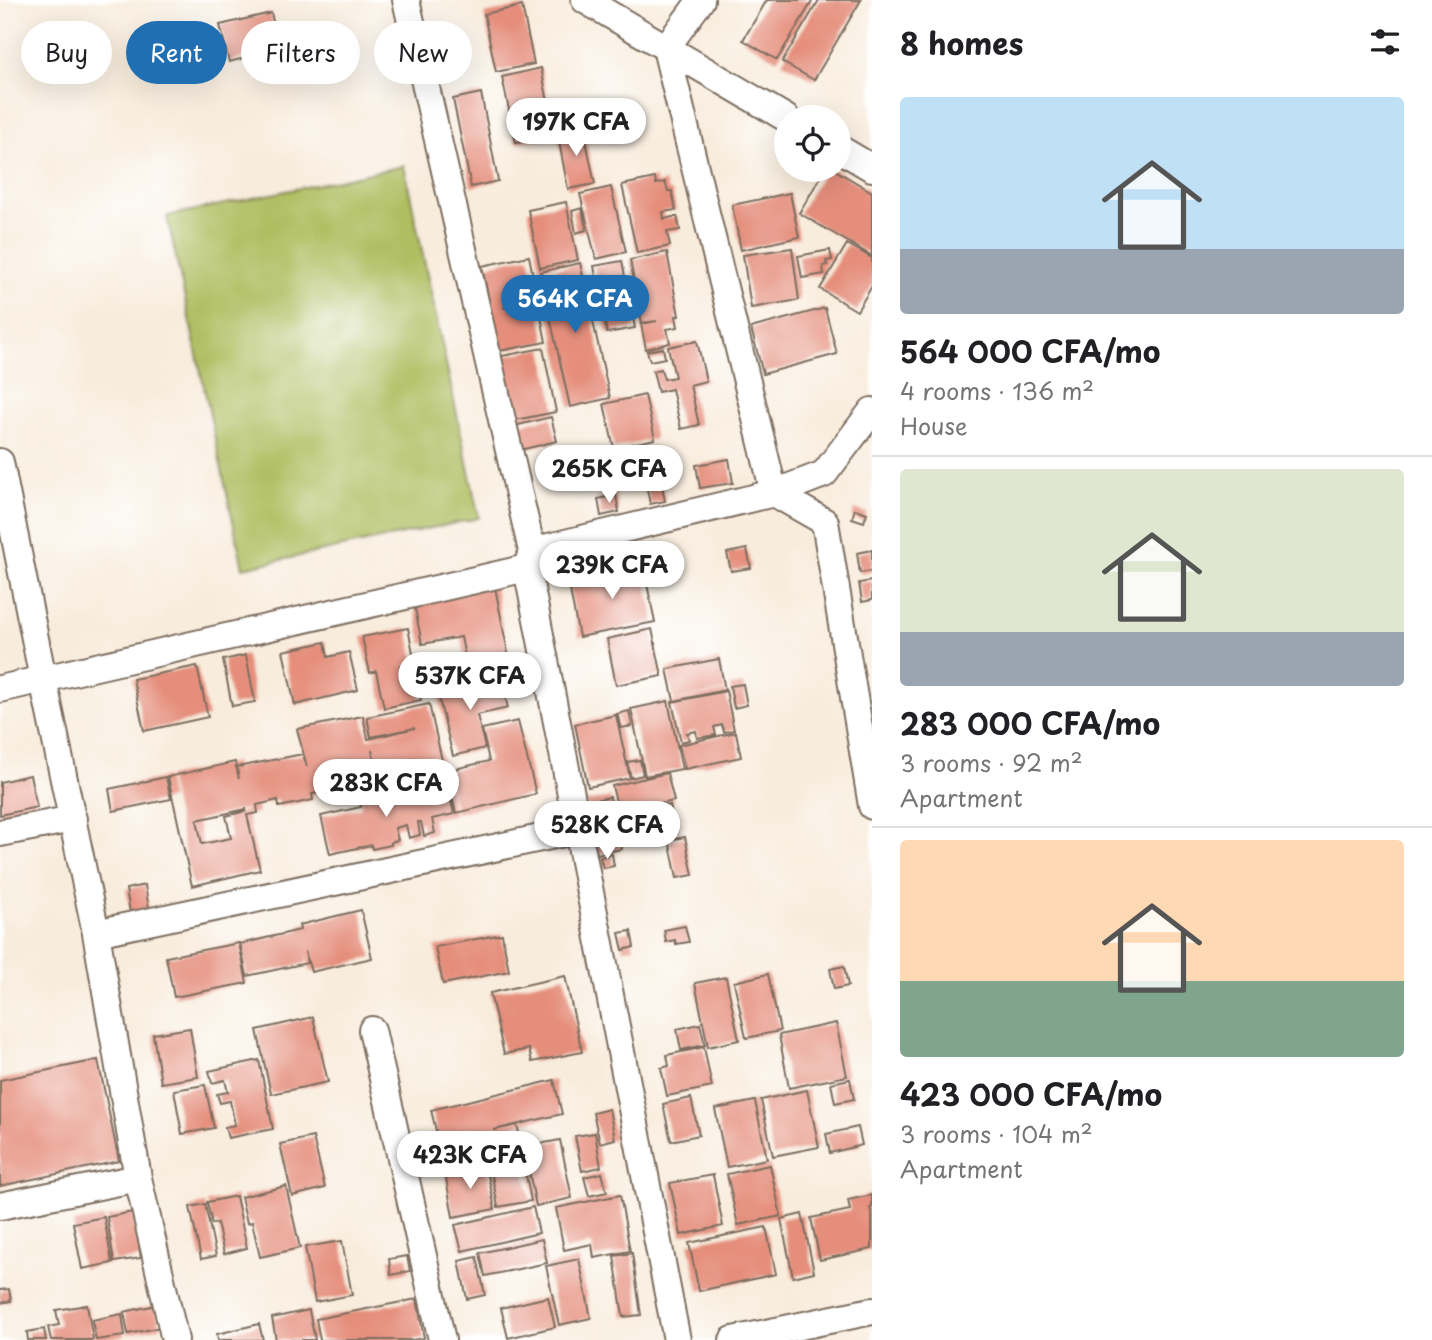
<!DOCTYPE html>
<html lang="en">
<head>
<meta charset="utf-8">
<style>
	:root { --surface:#fff; --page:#f2f2f2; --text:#202124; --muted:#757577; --line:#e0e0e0; --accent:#1f6fb2 }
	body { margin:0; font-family:"Playpen Sans",sans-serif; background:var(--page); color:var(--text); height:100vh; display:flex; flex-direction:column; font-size:26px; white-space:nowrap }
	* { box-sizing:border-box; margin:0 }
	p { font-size:23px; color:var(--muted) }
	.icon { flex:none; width:38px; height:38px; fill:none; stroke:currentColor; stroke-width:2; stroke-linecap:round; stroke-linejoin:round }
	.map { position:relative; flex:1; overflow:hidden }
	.details { display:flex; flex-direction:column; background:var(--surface); width:560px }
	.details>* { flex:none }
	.hud { position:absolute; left:21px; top:21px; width:665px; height:63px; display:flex; gap:14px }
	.fabs { position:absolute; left:774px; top:105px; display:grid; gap:14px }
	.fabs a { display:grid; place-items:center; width:77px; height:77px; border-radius:50%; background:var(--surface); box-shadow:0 7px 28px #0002; font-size:35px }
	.price { position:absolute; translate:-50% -60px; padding:0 16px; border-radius:24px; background:#fff; color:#222; font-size:23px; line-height:46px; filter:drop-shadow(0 2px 4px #0008) }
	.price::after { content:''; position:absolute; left:50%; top:42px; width:21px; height:16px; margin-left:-10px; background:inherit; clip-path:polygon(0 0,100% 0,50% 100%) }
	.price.active { background:var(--accent); color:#fff }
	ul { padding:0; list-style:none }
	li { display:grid; align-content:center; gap:14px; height:371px; padding:0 28px }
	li+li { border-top:2px solid var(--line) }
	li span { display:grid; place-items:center; height:217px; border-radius:7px; color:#555 }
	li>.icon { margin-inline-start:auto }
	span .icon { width:126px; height:126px; fill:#fffc; stroke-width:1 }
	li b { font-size:30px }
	h2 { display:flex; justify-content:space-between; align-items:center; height:84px; padding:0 28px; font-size:30px }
	.chip { padding:0 24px; border-radius:32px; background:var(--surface); box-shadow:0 7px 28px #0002; font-size:24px; line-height:63px }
	.chip.active { background:var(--accent); color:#fff }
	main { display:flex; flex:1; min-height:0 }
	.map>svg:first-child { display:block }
	.green { fill:#afbe61; stroke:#757440; stroke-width:2 }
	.building { fill:#e58e7c; fill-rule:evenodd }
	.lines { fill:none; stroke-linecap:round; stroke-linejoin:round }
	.minor-casing { stroke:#7d6e60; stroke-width:30 }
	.minor { stroke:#fff; stroke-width:26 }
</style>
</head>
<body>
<main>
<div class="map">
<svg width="872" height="1340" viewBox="0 0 872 1340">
	<rect width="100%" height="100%" fill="#fff"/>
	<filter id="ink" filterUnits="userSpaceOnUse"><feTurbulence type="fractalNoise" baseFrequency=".0143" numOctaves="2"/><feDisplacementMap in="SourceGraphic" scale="14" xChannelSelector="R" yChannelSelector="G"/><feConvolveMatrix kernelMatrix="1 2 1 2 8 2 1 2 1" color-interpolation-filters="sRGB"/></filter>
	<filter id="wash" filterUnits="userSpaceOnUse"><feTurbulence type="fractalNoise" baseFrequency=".00686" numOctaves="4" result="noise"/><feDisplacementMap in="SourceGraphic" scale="28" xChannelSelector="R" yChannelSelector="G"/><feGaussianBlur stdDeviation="1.57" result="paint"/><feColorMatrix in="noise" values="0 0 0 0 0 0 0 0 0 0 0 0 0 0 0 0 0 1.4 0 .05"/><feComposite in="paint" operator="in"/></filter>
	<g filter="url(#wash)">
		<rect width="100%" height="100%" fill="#f8ecdc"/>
		<!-- green -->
		<path class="green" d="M404,166L479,518L243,568L167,216Z"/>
		<g id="blocks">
			<!-- building -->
			<path class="building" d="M767,0H813L777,60L743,40Z
				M819,0H861L814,80L782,62Z
				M522,6L534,64L496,72L484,14Z
				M271,13L280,49L229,62L220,25Z
				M541,68L555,135L516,143L502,77Z
				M481,93L498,181L471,187L453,99Z
				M583,126L595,184L568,189L557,131Z
				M825,170H835L872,192V256L799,213Z
				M655,178L656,184L665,182L668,191H672L676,210L663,212L664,219L677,216L680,230L667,232L670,246L637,253L622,185Z
				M611,187L626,252L596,259L580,194Z
				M790,193L799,237L741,250L732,205Z
				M566,202L578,260L540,268L528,210Z
				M582,208L586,230L576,233L572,211Z
				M847,244L872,258V286L857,311L820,289Z
				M792,248L799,300L751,308L743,255Z
				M830,250L832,260L826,261L827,265L823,266L824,274L802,278L798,256Z
				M667,252L679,316H676L678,327L667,329L670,343L646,349L641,324L657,321L642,323L630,260Z
				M529,256L538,300L503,308L538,302L546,342L499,351L482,266Z
				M622,261L635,328L607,333L594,266Z
				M580,263L610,398L570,407L540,272Z
				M825,308L837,354L763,374L751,328Z
				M697,341L706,381L690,385L699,425L681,429L672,389L658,392L653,371L661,369L664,379L675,377L668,347Z
				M543,348L556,412L510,421L497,357Z
				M663,348L665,358L650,361L647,351Z
				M645,395L655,439L614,448L604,404Z
				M551,417L557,441L516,451L510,427Z
				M655,447L665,501L650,504L644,475H640L636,450Z
				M729,459L733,483L700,488L696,465Z
				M616,495L619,512L601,516L598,499Z
				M855,509L867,513L864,522L852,518Z
				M747,549L751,568L731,571L727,553Z
				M872,550V571L860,573L857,553Z
				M636,561L638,572L644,570L655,622L579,637L569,585L601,579L598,568Z
				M872,581V600L862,602L859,583Z
				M494,582L509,658L467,667L461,637L422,644L413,598Z
				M408,628L415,663L399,666L413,664L421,700L384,708L376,671L370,673L362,637Z
				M652,629L662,676L616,685L607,639Z
				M325,642L328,657L349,652L358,690L295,705L283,651Z
				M246,655L255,702L232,706L223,660Z
				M719,659L725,690L674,701L667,669Z
				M197,666L208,717L144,731L133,679Z
				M500,676L508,708L477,715L485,748L453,756L437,691Z
				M743,684L747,705L734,708L730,686Z
				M726,691L734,730L724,732L722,725L714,727L716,735L697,738L696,731L687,733L689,740L681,742L672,702Z
				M668,701L682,769L645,776L631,709Z
				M429,704L444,769L431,772L428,762L417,764L416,761H413L417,777L404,780L401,765L387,768L391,785L381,787L372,750L378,780L368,782L366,773L355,775L357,786L346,788L344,777L320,782L322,793L312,794L313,800L279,807L278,800L257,805L258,813L247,815L260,870L192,886L168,777L235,762L239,779L237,767L303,754L307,767L297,729L363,716L368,739L415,728L371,737L367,717ZM246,809V811L226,816L231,838L202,844L197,820Z
				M629,711L632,726L621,728L617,714Z
				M616,715L630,778L588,787L575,724Z
				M518,721L536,794L456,813L446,771L489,761L482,729Z
				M736,732L741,757L685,769L679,745Z
				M640,760L643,775L631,778L627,762Z
				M667,773L674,801L619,813L612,786Z
				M30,775L37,807L0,815V782Z
				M166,777L171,799L113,811L109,789Z
				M447,784L454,814L432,819L435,833L424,836L421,822H418L420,835L409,838L406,825L395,828L398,840L391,842V845L372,849L371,845L330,854L321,816L361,807L359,798L379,793L380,799Z
				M610,797L622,849L597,854L586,802Z
				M670,805L677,834L636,843L634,833L628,834L624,816Z
				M685,837L693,875L677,878L669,840Z
				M612,854L614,866L603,868L600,857Z
				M145,885L149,909L130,912L126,889Z
				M361,910L372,958L311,972L305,951L307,963L247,976L240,944L300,930L299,925Z
				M685,926L689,942L676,944L675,940L666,942L664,930Z
				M631,931L634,947L623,950L619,933Z
				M502,934L509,971L443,984L435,947Z
				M239,943L247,983L174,997L166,957Z
				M844,966L848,986L834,989L830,969Z
				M768,974L780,1031L746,1038L734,982Z
				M565,976L582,1052L532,1062L529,1049L504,1054L490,993Z
				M726,977L739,1040L708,1047L695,983Z
				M313,1017L328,1082L271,1094L257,1030Z
				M836,1023L847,1076L789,1088L779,1035Z
				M700,1024L705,1045L681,1050L677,1029Z
				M190,1028L198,1077L161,1083L153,1034Z
				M704,1047L712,1087L667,1096L661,1068L669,1066L667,1055Z
				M98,1060L119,1161L0,1186V1080Z
				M259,1060L273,1129L228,1138L225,1127L235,1125L230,1101L220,1103L217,1094L228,1092L225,1080L212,1083L209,1071Z
				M850,1079L854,1099L835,1103L831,1083Z
				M554,1080L562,1114L494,1130L517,1125L523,1148L479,1158L474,1134L439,1143L431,1110Z
				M205,1085L214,1128L182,1134L174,1090Z
				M807,1090L819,1147L773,1156L761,1100Z
				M691,1098L699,1135L671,1141L663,1104Z
				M755,1101L767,1159L727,1167L715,1109Z
				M609,1109L615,1139L600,1143L593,1113Z
				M858,1127L862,1145L830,1153L826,1134Z
				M595,1133L601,1167L582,1171L575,1136Z
				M313,1137L325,1188L292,1196L280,1144Z
				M470,1137L475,1158L444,1165L439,1144Z
				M560,1140L572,1198L536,1206L524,1147Z
				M522,1154L531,1201L498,1207L489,1160Z
				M486,1165L495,1209L453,1217L445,1173Z
				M770,1165L781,1216L738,1225L727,1174Z
				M602,1173L607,1192L589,1196L584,1177Z
				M713,1175L723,1226L681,1235L670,1183Z
				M286,1186L300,1248L260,1257L252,1222L247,1223L241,1197Z
				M620,1195L630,1251L594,1258L592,1244L564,1250L556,1208Z
				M872,1195V1207L870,1208L872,1215V1249L820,1260L811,1218L850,1210L848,1200Z
				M236,1196L247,1248L224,1254L217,1223L212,1224L207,1202Z
				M205,1204L216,1256L201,1259L190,1207Z
				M533,1207L539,1233L462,1251L455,1225Z
				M133,1212L141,1258L114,1262L107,1217Z
				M802,1214L814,1272L793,1277L781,1219Z
				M104,1217L112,1263L82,1269L73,1223Z
				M766,1227L776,1274L699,1291L689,1243Z
				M542,1239L547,1263L485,1276L480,1253Z
				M342,1241L352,1295L315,1302L305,1247Z
				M632,1253L641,1315L623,1317L614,1256Z
				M407,1256L410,1271L391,1275L389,1259Z
				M477,1257L485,1295L467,1299L459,1261Z
				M579,1259L591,1318L559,1325L546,1266Z
				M9,1289L11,1301L0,1303V1290Z
				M548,1297L555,1327L508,1338L501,1308Z
				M417,1299L424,1338L412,1340H320L316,1319Z
				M87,1305L93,1340H51L48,1327L59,1325L56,1310Z
				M156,1305L161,1327L128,1334L124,1312Z
				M309,1310L315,1340H276L272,1318Z
				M122,1314L125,1336L96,1340L92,1320Z
				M259,1324L263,1340H218L217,1334Z
				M44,1329L46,1340H28L27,1332Z"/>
		</g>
	</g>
	<g filter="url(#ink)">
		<use href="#blocks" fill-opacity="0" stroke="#7d6e60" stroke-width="2"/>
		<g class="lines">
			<defs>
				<path id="minor" d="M406,0L532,551
					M585,0L786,118
					M701,0L666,48L774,493L825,522L872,806
					M838,148L872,168
					M0,462L43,679L96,933L138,1178L175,1340
					M527,568L677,1340
					M0,689L527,568L532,551L774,493L824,474L872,411
					M0,833L73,819
					M96,933L578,830
					M372,1030L442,1340
					M0,1206L138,1178
					M733,1340L872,1311"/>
			</defs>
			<!-- minor casing -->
			<use href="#minor" class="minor-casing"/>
			<!-- minor -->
			<use href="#minor" class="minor"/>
		</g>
	</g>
</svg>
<div class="fabs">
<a><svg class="icon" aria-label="locate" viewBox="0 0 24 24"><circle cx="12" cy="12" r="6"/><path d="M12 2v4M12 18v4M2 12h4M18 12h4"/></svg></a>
</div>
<b class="price" style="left:576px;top:158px">197K CFA</b>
<b class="price active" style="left:575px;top:335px">564K CFA</b>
<b class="price" style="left:609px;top:505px">265K CFA</b>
<b class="price" style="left:612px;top:601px">239K CFA</b>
<b class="price" style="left:470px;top:712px">537K CFA</b>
<b class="price" style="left:386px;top:819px">283K CFA</b>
<b class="price" style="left:607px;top:861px">528K CFA</b>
<b class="price" style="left:470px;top:1191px">423K CFA</b>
<div class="hud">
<a class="chip">Buy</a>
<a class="chip active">Rent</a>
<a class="chip">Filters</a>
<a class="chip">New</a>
</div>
</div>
<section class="details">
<h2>8 homes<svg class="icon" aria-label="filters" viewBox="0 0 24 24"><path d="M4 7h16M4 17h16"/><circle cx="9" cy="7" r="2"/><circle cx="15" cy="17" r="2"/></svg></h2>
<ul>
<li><span style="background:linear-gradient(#bfe0f5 70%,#9aa5b1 0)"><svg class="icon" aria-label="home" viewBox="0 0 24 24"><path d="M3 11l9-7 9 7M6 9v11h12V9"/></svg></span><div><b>564 000 CFA/mo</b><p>4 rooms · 136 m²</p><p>House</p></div></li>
<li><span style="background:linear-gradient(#dfe7d0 75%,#9aa5b1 0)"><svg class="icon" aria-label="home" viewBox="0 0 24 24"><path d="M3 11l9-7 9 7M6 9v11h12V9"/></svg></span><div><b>283 000 CFA/mo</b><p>3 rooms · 92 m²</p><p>Apartment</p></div></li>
<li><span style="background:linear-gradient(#ffd9b3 65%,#7fa58c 0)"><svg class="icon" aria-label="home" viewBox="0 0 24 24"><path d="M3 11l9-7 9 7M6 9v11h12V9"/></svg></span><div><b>423 000 CFA/mo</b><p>3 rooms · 104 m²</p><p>Apartment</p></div></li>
</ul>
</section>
</main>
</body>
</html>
